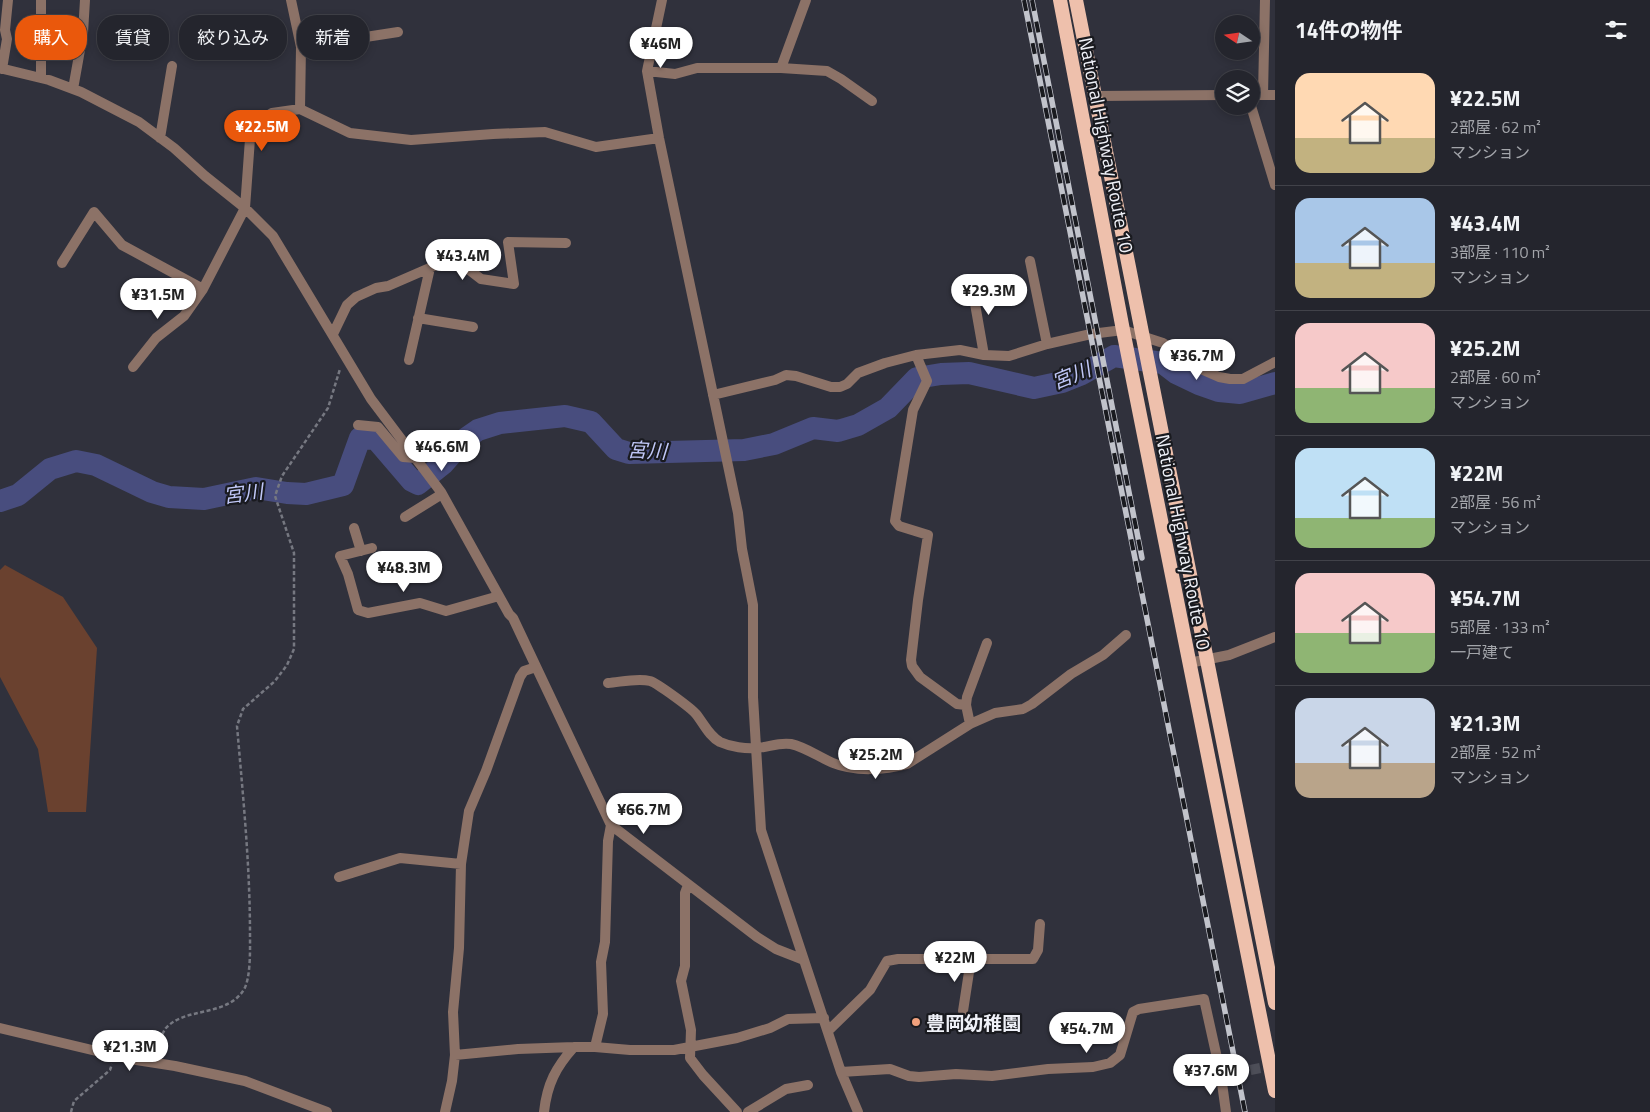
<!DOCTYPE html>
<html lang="ja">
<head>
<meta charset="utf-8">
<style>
	:root { --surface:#24252d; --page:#2c2d35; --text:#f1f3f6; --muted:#a3a5aa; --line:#414249; --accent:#ea580c }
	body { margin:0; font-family:"Titillium Web","Noto Sans JP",sans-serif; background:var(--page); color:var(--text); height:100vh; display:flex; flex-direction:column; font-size:19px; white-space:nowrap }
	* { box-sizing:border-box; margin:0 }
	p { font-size:16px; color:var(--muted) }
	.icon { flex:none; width:28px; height:28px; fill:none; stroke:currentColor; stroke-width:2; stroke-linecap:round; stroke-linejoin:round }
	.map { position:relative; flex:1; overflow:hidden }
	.drawer { display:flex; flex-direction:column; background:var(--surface); width:375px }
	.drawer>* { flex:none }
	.banner { position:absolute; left:15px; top:15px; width:475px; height:45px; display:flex; gap:10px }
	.needle { width:32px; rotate:283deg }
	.fabs { position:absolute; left:1215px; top:15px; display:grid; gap:10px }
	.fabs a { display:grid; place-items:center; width:45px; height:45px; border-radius:50%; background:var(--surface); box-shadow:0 2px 8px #0003,0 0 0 1px var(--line); font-size:25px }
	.price { position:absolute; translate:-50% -42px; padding:0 11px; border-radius:18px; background:#fff; color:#222; font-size:16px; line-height:32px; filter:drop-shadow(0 1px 2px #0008) }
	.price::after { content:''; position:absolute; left:50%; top:30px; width:15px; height:11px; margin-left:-8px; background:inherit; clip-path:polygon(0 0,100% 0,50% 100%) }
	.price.on { background:var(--accent); color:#fff }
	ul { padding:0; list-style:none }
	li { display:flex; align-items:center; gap:15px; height:125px; padding:0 20px }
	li+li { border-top:1px solid var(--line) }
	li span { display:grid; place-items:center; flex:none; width:140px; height:100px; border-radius:15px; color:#555 }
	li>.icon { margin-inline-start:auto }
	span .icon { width:60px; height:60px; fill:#fffc; stroke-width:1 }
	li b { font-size:21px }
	h2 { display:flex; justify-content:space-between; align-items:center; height:60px; padding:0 20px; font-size:21px }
	.tag { padding:0 18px; border-radius:20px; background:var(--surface); box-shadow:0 2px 8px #0003,0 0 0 1px var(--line); font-size:18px; line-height:45px }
	.tag.on { background:var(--accent); color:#fff }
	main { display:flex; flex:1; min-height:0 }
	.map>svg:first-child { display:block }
	.green { fill:#6a412f }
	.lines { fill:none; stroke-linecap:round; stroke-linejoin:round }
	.river { stroke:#484d7e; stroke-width:22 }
	.minor-tunnel { stroke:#4d4e58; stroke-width:10; stroke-dasharray:10 5; stroke-linecap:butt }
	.path { stroke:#767881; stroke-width:2.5; stroke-dasharray:4 2.5; stroke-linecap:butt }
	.minor { stroke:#8c7267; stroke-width:10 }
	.trunk { stroke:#eec0ac; stroke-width:14 }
	.rail-casing { stroke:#c1c3cb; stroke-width:5.5 }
	.rail { stroke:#191a1f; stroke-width:4; stroke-dasharray:11; stroke-linecap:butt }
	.poi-dot { fill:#f1a17d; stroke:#191a1f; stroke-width:2 }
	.labels { text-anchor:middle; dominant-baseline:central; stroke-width:4.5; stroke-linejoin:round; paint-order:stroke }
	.street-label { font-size:19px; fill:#eff1f8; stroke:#191a1f }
	.poi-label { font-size:19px; font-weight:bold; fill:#eff1f8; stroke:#191a1f; text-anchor:start }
	.water-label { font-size:20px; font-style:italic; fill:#c1c8f8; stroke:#191a1f }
</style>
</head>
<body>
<main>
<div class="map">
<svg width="1275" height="1112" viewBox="0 0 1275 1112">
	<rect width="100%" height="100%" fill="#30313c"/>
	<!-- green -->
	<path class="green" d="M5,565L63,597L97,648L86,812H48L38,749L0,677V570Z"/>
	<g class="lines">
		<!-- river -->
		<path class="river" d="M0,501L18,495L50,469L76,461L96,465L152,492L169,497L204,499L256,488L287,493L306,494L343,485L360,438L376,439L412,481L418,484L443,464L465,439L478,430L500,423L565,416L591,422L616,449L629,453L744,450L774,444L813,428L838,431L858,425L888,408L917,378L941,374L969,373L1034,388L1062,382L1082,374L1114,356L1163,363L1176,373L1199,384L1219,391L1240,393L1275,383"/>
		<!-- minor-tunnel -->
		<path class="minor-tunnel" d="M1221,1076L1270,1066"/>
		<!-- path -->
		<path class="path" d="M154,1052C158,1045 161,1035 166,1028C185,1007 225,1017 243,991C251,980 250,949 250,935C250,865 243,796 237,726L243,709L275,681L287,665L294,649V553L275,496L282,476L328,408L340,369
			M71,1112L74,1101L110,1070L112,1064"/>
		<!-- minor -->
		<path class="minor" d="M291,0L301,47L300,109
			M662,0L647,71L659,138L738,513L742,549L753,605V697L761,830L841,1072L858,1112
			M301,47L398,32
			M0,68L49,80L81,92L139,122L174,148L205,176L245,208L273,236L371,399L441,492L509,614L513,618L611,825L757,937L776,949L804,960
			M781,68L806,0
			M2,69L7,39L5,30L8,0
			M647,71L675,74L697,68H781L827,71L841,79L872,101
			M41,78V0
			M73,89L83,33L85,0
			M1251,95H1275
			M1263,95L1265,0
			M1096,96L1224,95
			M1251,106L1275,185
			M160,138L172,66
			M1030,261L1047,344
			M62,263L94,212L122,245L203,289L245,208L250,139L258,122L272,113L300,109L350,133L411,140L493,134L545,132L596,147L659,138
			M971,281L984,355
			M418,318L473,327
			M333,334L347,305L356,297L376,288L388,286L441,263L459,262L481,279L514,284L508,242L566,243
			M916,355L927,381L913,410L895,521L899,526L928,535L918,600L911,660L912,666L920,677L957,704L966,705
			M409,360L430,268
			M133,367L156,338L184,316L203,289
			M713,395L775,380L786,375L796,376L831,387H840L847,384L858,373L885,363L916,355L960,350L984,355L1009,356L1047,344L1091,334L1123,330L1163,343L1189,358L1203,370L1219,377L1230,379H1243L1275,362
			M358,425L378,427L403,457L416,458
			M405,517L442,494
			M354,528L361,551
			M372,548L340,556L348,574L358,610L368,613L420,603L446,611L499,596
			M1189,663L1229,655L1275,637
			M608,683C621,682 637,678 650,681C657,683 691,708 696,714C704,724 709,736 720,742C731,747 746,749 757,748C769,747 779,742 791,744C805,747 819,757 833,763C855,772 885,770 907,764L970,724L995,713L1023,709L1032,704L1071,674L1103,655L1126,635
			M970,724L966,705L967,697L987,643
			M339,877L400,858L461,864
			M688,885L685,893V966L681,981L691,1030L690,1058L703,1075L737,1112
			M963,1011L971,959
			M0,1028L130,1059L175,1066L245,1081L327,1112
			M828,1031L870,990L887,961L898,959H1033L1038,950L1040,924
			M595,1047L603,1014L601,962L605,942L608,841L611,825
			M455,1055L518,1049L574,1047H595L630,1050H674L737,1038L770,1028L788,1019L824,1018
			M841,1072L890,1069L909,1076L919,1077L956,1074L992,1076L1048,1069L1093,1067L1110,1063L1120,1055L1133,1012L1139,1009L1204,999L1221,1076L1226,1112
			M445,1112L452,1081L455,1055L453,1012L459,948L461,864L469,811L486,771L520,677L524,671L536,667
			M544,1112C547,1084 556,1067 574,1047
			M748,1112L786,1089L808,1085"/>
		<!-- trunk -->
		<path class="trunk" d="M1060,0L1123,330L1275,1091
			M1076,0L1275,1003"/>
		<defs>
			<path id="rail" d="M1024,0L1245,1112
				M1032,0L1142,558"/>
		</defs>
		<!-- rail casing -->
		<use href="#rail" class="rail-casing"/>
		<!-- rail -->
		<use href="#rail" class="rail"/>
	</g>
	<!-- markers -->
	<circle class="poi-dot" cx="916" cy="1022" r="5"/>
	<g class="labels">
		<!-- street labels -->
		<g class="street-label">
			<text transform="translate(1107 145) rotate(79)">National Highway Route 10</text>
			<text transform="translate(1184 542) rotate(79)">National Highway Route 10</text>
		</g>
		<!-- poi labels -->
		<g class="poi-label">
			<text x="926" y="1022">豊岡幼稚園</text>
		</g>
		<!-- water labels -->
		<g class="water-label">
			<text transform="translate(1071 375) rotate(-22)">宮川</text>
			<text transform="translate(647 450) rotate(3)">宮川</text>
			<text transform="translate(243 493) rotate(-7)">宮川</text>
		</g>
	</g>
</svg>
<div class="fabs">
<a><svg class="needle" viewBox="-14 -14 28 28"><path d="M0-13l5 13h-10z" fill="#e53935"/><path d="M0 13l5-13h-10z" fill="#a3a5aa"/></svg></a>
<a><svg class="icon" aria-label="layers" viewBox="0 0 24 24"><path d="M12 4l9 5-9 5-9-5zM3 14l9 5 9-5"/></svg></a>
</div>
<b class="price" style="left:661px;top:69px">¥46M</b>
<b class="price on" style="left:262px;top:152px">¥22.5M</b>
<b class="price" style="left:463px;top:281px">¥43.4M</b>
<b class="price" style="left:989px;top:316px">¥29.3M</b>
<b class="price" style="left:158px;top:320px">¥31.5M</b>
<b class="price" style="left:1197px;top:381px">¥36.7M</b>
<b class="price" style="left:442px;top:472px">¥46.6M</b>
<b class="price" style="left:404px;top:593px">¥48.3M</b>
<b class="price" style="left:876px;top:780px">¥25.2M</b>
<b class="price" style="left:644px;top:835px">¥66.7M</b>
<b class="price" style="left:955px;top:983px">¥22M</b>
<b class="price" style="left:1087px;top:1054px">¥54.7M</b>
<b class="price" style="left:130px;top:1072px">¥21.3M</b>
<b class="price" style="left:1211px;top:1096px">¥37.6M</b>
<div class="banner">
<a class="tag on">購入</a>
<a class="tag">賃貸</a>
<a class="tag">絞り込み</a>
<a class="tag">新着</a>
</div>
</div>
<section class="drawer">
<h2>14件の物件<svg class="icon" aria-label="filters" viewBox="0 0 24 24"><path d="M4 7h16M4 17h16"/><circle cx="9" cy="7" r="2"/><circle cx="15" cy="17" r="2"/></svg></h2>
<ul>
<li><span style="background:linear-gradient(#ffd9b3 65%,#c2b280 0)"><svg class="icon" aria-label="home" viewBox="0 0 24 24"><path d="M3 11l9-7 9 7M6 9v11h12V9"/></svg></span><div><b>¥22.5M</b><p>2部屋 · 62 m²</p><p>マンション</p></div></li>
<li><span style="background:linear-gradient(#a9c7e8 65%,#c2b280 0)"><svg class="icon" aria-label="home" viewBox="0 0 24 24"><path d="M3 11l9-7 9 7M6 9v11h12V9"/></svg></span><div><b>¥43.4M</b><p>3部屋 · 110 m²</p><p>マンション</p></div></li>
<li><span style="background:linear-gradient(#f6c9c9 65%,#8fb573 0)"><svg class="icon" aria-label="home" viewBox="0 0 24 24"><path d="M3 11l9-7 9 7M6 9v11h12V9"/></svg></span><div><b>¥25.2M</b><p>2部屋 · 60 m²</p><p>マンション</p></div></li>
<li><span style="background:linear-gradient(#bfe0f5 70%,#8fb573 0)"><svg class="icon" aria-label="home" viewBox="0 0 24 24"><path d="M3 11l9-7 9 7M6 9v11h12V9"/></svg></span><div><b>¥22M</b><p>2部屋 · 56 m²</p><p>マンション</p></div></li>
<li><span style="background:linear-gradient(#f6c9c9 60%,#8fb573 0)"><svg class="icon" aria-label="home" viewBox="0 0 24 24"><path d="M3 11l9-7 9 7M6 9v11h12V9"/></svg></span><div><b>¥54.7M</b><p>5部屋 · 133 m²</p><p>一戸建て</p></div></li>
<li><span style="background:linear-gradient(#c9d6e8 65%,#b9a48a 0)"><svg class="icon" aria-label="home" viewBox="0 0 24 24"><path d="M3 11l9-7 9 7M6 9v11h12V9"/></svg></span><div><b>¥21.3M</b><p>2部屋 · 52 m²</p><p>マンション</p></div></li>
</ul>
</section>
</main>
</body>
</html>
